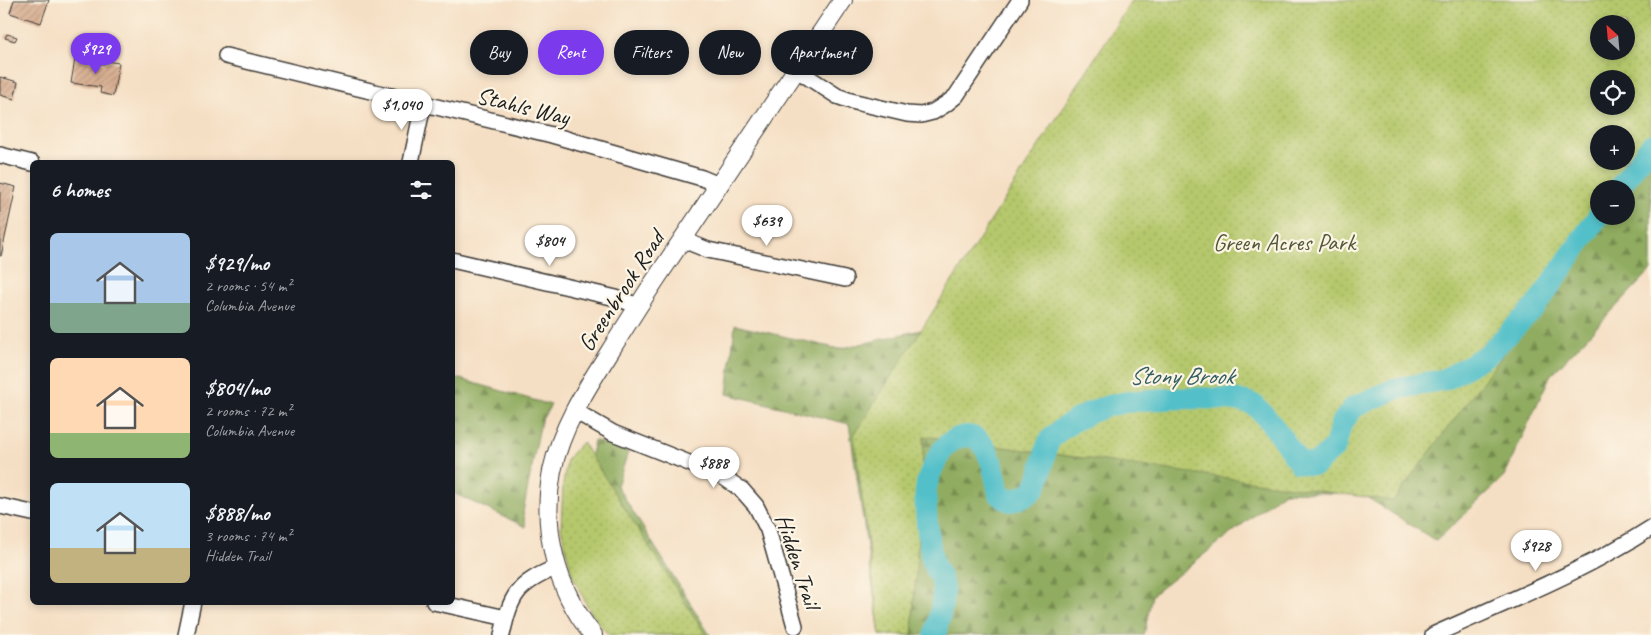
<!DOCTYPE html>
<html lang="en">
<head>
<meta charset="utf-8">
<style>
	:root { --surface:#171b24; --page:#242831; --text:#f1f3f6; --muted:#9ea1a6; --accent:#7c3aed }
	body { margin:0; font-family:Caveat,sans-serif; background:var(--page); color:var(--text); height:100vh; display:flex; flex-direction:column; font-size:19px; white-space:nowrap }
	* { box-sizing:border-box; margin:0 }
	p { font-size:16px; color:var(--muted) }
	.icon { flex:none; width:28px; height:28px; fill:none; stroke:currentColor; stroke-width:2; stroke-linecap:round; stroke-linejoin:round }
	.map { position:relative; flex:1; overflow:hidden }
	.drawer { position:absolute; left:30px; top:160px; width:425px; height:445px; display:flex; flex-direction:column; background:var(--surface); border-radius:8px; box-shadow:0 2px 8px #0003 }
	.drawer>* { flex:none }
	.top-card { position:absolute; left:470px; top:30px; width:475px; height:45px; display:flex; gap:10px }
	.needle { width:32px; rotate:334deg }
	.buttons { position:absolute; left:1590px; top:15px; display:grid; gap:10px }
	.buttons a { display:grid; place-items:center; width:45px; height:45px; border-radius:50%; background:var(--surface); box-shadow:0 2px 8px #0003; font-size:25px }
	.price { position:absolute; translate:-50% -42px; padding:0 11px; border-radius:18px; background:#fff; color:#222; font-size:16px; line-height:32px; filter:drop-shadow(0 1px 2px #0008) }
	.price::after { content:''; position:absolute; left:50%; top:30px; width:15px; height:11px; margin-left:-8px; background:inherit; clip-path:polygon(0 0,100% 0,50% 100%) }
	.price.on { background:var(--accent); color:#fff }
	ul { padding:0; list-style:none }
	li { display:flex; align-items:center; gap:15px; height:125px; padding:0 20px }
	li span { display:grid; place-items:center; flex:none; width:140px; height:100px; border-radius:8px; color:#555 }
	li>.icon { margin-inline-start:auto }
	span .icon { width:60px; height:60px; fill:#fffc; stroke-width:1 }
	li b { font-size:21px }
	h2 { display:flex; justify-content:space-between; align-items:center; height:60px; padding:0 20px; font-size:21px }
	.pill { padding:0 18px; border-radius:22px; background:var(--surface); box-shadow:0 2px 8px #0003; font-size:18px; line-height:45px }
	.pill.on { background:var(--accent); color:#fff }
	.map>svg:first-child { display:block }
	.forest { fill:url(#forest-firs); stroke:#56643e; fill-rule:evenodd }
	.park { fill:url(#park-dots); stroke:#687244; fill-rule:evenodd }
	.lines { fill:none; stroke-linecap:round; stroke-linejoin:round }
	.river { stroke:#52c0c9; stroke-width:22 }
	.building { fill:url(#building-hatch) }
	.minor-casing { stroke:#3d3935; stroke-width:18 }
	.tertiary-casing { stroke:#3d3935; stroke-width:20 }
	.minor { stroke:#fff; stroke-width:15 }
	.tertiary { stroke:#fff; stroke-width:18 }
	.labels { text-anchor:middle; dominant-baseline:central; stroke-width:4.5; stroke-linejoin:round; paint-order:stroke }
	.street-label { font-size:24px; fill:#1c1c1c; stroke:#fcf5e5 }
	.park-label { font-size:24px; fill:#525838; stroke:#fcf5e5 }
	.water-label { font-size:25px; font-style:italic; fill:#325e61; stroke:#fcf5e5 }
</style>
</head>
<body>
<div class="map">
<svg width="1651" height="635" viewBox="0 0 1651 635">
	<defs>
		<pattern id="forest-firs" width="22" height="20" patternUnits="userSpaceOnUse" patternTransform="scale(1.25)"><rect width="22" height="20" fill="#90ac60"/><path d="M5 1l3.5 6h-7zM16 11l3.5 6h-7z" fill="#758b4e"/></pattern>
		<pattern id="park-dots" width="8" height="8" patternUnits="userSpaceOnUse" patternTransform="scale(1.25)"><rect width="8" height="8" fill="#b5c86c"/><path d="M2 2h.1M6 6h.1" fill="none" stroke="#9bab5d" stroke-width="1.8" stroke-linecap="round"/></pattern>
		<pattern id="building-hatch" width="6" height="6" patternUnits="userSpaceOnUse" patternTransform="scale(1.25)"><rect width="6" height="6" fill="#d6ab8d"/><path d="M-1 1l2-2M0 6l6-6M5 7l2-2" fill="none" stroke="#ad8a72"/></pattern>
	</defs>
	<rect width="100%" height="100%" fill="#fcf5e5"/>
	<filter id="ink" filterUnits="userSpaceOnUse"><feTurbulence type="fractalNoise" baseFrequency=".02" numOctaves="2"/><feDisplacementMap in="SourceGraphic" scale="10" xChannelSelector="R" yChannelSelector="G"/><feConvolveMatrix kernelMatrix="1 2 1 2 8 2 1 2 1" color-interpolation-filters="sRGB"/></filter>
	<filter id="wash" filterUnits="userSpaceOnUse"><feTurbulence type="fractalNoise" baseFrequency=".0096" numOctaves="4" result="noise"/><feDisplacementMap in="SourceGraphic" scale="20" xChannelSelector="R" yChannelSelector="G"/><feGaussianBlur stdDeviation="1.12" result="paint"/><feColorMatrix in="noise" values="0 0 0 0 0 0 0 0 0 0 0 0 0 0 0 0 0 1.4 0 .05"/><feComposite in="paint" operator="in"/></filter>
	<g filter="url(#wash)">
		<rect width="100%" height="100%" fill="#f5dfc4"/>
		<!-- forest -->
		<path class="forest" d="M1651,0V270L1550,376L1504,477L1436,541L1362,494L1284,492L1152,595L1144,635H880L849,424L727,394L735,325L839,349L925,329ZM1599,24H1626V51H1599ZM1599,79H1626V106H1599ZM1599,134H1626V161H1599ZM1599,189H1626V216H1599Z
			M453,377L551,405L541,421L523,512L526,527L453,493Z
			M594,440L628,452L617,486L710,635H633L579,512Z"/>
		<!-- park -->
		<path class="park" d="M1132,0H1651V157L1626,190V189H1599V216H1607L1393,501L924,436L912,635H880L854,435ZM1599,24H1626V51H1599ZM1599,79H1626V106H1599ZM1599,134H1626V161H1599Z
			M582,442L706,635H609L598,623L588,607L572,575L561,528L563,485L567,459Z"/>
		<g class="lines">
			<!-- river -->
			<path class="river" d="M1618,189L1651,145
				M935,635C938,622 946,596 942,583C940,574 933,567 932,558C929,543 924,505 926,490C927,476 940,448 952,441C986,420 995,471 999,494L1010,501C1042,493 1037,482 1045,454C1046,450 1047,444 1050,440C1063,424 1096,408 1116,404C1140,399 1230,394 1252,404C1263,409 1291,451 1299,463L1315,465L1335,447L1341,424L1354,407L1395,389L1446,379L1488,354L1536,306L1599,215"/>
		</g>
		<g id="blocks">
			<!-- building -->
			<path class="building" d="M14,0H49L41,23L10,13Z
				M7,34L17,37L15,41L5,38Z
				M75,59L104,64L105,61L119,63L113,96L100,93L101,87L71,83Z
				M0,77L18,82L14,99L0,95Z
				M0,183L16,187L1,256H0Z"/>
		</g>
	</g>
	<g filter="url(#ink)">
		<use href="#blocks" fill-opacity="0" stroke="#3d3935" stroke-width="1"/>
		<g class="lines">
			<defs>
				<path id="minor" d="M226,56L552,135L702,178L719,185
					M797,70L837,96L851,101L907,114L921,115L933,112L946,104L956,96L1020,0
					M0,155L32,163
					M411,162L423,105
					M683,240L708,250L845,279
					M452,260L616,298L639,306
					M575,411L613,433L722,476L742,490L756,506L768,530L795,626
					M0,506L32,513
					M434,602L506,618
					M186,635L193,602
					M502,635C511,594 517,584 557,567
					M1433,635C1506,602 1583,572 1651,528"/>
				<path id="tertiary" d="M593,635C556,589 541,529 552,471C561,429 584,392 607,356C625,327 643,298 662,270C723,180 783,90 843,0"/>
			</defs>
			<!-- minor casing -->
			<use href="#minor" class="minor-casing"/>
			<!-- tertiary casing -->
			<use href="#tertiary" class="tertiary-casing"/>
			<!-- minor -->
			<use href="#minor" class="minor"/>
			<!-- tertiary -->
			<use href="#tertiary" class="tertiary"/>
		</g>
	</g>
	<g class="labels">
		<!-- street labels -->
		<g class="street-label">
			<text transform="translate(523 106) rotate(14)">Stahls Way</text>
			<text transform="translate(621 291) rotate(-57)">Greenbrook Road</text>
			<text transform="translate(798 561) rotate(72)">Hidden Trail</text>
		</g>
		<!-- park labels -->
		<g class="park-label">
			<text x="1284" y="242">Green Acres Park</text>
		</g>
		<!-- water labels -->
		<g class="water-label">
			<text x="1181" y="376">Stony Brook</text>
		</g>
	</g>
</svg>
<div class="buttons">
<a><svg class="needle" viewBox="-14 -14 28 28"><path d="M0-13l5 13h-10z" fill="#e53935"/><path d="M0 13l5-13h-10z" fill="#9ea1a6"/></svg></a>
<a><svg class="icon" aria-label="locate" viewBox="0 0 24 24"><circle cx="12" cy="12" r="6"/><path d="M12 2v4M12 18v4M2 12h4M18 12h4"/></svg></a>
<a>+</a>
<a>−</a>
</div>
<b class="price on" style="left:96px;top:75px">$929</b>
<b class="price" style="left:402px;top:131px">$1,040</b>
<b class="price" style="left:767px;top:247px">$639</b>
<b class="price" style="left:550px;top:267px">$804</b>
<b class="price" style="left:714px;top:489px">$888</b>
<b class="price" style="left:1536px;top:572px">$928</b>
<div class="top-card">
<a class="pill">Buy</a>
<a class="pill on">Rent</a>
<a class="pill">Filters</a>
<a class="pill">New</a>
<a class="pill">Apartment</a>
</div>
<section class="drawer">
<h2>6 homes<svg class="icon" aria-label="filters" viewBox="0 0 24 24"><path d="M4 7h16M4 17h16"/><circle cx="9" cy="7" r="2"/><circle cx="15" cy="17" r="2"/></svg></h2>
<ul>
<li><span style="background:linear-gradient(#a9c7e8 70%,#7fa58c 0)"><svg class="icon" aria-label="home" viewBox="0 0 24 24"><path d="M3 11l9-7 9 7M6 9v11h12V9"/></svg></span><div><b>$929/mo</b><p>2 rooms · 54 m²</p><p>Columbia Avenue</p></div></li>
<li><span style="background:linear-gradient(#ffd9b3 75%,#8fb573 0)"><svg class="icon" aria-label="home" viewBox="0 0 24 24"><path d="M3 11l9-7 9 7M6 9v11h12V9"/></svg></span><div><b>$804/mo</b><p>2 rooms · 72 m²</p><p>Columbia Avenue</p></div></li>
<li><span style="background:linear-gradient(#bfe0f5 65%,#c2b280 0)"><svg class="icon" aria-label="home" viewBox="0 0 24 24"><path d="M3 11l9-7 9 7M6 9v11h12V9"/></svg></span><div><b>$888/mo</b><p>3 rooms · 74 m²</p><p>Hidden Trail</p></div></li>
</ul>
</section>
</div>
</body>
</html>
